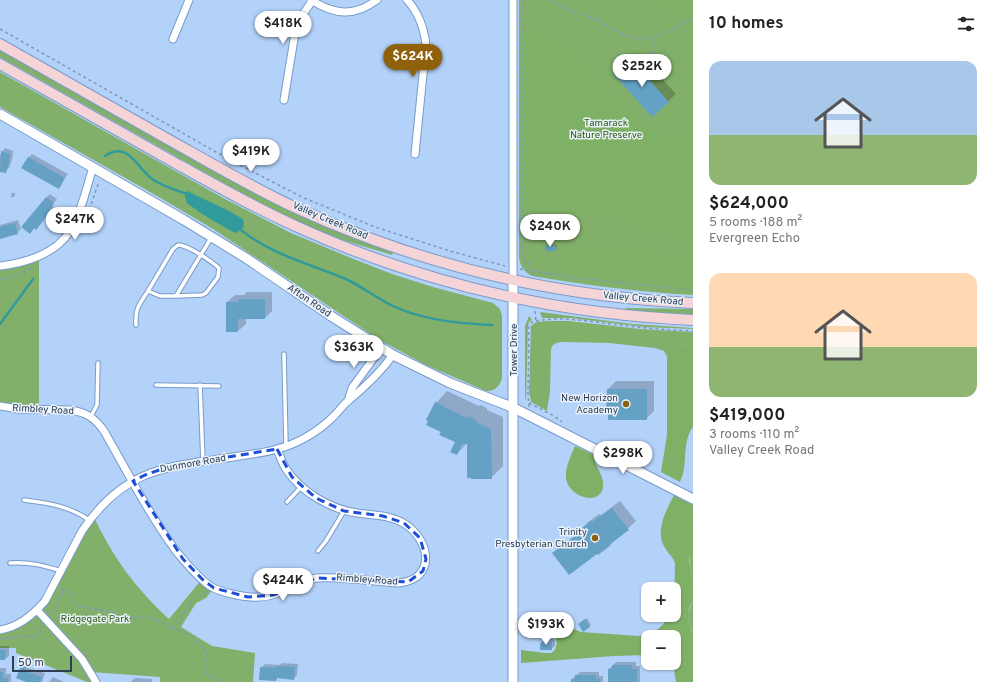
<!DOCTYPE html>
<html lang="en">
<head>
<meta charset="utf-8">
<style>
	:root { --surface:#fff; --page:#f6f6f6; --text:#222; --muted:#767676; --accent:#8f610b }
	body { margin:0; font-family:Overpass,sans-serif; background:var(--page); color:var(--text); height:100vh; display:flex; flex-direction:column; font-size:15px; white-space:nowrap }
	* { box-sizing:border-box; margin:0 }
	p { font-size:13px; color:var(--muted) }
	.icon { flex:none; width:22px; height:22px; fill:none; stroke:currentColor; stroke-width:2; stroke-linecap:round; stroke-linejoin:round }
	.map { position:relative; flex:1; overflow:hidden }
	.side { display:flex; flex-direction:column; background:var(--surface); width:300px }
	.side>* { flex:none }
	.buttons { position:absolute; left:641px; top:582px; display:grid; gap:8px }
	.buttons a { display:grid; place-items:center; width:40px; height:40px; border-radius:8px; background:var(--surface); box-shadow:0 1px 3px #0004; font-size:20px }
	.scale { position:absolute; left:12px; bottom:10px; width:60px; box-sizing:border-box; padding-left:4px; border:2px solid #2f3e52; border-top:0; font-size:11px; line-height:14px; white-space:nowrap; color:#2f3e52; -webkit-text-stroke:3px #e9f1fb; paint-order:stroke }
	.price { position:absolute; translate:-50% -34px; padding:0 9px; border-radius:14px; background:#fff; color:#222; font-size:13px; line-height:26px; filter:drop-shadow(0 1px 2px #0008) }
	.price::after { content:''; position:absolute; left:50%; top:24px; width:12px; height:9px; margin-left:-6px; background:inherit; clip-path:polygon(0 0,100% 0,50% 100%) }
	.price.on { background:var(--accent); color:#fff }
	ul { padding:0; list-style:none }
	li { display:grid; align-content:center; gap:8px; height:212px; padding:0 16px }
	li span { display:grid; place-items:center; height:124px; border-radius:12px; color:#555 }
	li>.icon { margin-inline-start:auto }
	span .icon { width:72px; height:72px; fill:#fffc; stroke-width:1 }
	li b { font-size:17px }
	h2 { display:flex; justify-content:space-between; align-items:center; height:48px; padding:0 16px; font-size:17px }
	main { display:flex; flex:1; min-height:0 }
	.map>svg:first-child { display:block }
	.green { fill:#82b06b }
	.forest { fill:#7eb065 }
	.water { fill:#319a9a }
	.shadow { fill:#0003 }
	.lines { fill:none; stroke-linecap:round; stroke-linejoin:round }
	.stream { stroke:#319a9a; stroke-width:2.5 }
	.building { fill:#65a1c5 }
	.service-casing { stroke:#779bcb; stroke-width:5.5 }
	.minor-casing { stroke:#779bcb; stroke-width:9 }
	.tertiary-casing { stroke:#779bcb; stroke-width:11 }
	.secondary-casing { stroke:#779bcb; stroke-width:12 }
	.path { stroke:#7f98b8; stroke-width:1.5; stroke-dasharray:3 3; stroke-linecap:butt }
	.service { stroke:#fff; stroke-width:3.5 }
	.minor { stroke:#fff; stroke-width:7 }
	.tertiary { stroke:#fff; stroke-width:9 }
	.secondary { stroke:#f4d4d7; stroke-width:10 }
	.marked { fill:none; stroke:#1d4ed8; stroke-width:3; stroke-dasharray:8 5; stroke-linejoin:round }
	.poi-dot { fill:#8f610b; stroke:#e9f1fb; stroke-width:1.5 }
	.labels { text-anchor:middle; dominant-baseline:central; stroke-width:3; stroke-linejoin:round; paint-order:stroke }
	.park-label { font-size:10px; fill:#2c5a0a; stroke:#e9f1fb }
	.street-label { font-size:10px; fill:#2f3e52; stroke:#e9f1fb }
	.poi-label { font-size:10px; fill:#2f3e52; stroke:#e9f1fb; text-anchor:end }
</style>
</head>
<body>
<main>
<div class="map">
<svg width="693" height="682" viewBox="0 0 693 682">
	<rect width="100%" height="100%" fill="#b3d2fa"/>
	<!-- green -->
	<path class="green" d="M519,0H693V295C639,292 585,285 532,276C524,272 520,266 519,257Z
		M0,50L252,192L318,224L393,253L392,255L333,237L289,218L250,198L0,57Z
		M0,72L225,199L291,233L351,258L392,274L433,287L493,303L500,309L502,316V378C500,386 494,392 486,391L426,365L378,339L213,229L157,196L0,107Z
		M39,256V410L0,406V269Z
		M626,308L693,309V315L626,310Z
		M540,312L632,324L693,328V329L645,327L570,318H542Z
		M529,316L532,320L529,322L528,326L526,401L525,395V326Z
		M547,321H569L640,329L693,332V345L679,346L667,354V357L664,351L655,348L609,343L562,342L556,343L552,346L551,350L550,391L547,411L531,402L529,392L531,326L536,322Z
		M93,515C112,556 136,589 169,619L202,579L214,588L206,598L196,603L181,627L212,646L255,653L253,682H160V677L91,672L96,682H87L16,653V648H0V630L37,610Z
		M693,522V582C690,568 685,534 693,522Z
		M693,601V633C686,622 687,612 693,601Z"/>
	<!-- forest -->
	<path class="forest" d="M634,0H693V21L673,11Z
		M525,33C535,33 546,32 555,37C596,57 622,130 666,134C675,135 685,131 693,128V247L664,234L608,217L558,212L525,211Z
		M580,248L640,249L693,261V289L616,281L550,272C556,257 564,250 580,248Z
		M693,345V427C681,443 689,464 680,482L661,472L667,435V357C669,344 682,346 693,345Z
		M575,446L594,455C594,466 605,476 603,487C600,507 568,497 566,478C565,467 571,456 575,446Z
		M674,495L693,505V522L690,533L689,561L693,582V601L689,608L688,619L690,628L693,633V682H676L674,670L669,663H674V637H648V655L614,656L521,663V650L545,653H551L555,650C564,627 534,631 521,631V618L552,620L581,632L639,636C653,634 663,628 669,615H674L675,563C673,556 666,552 663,544C656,528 667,509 674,495Z"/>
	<!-- water -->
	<path class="water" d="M187,191L225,209L243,219L244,227L236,233L231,231L202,214L187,203L184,193Z"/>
	<!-- shadow -->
	<path class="shadow" d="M639,53L676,94L652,116L623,68Z
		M5,148L13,151L12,160L9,168L5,172L0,171V155Z
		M32,154L68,174L58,188L28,158Z
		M12,193H15V196L11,198V194Z
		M50,194L57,199L52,205L54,206L40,225L35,227L30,233L47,197Z
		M18,220L21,229L17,233L0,238V225Z
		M548,245H557V249L555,250L546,246Z
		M247,292H272V311L265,318H246V324L238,331L227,302L235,295H244Z
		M616,381H654V411L646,419L608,397V389Z
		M447,391L479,406L480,405L487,408V410L503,417V466L491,478L468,444L467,443L457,454L456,442L442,432L436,403Z
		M620,501L636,521L610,545L554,553L581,531L588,522L599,514L601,515Z
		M587,618L591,625L584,630L581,622Z
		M544,639H555V646L551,649L541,643Z
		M0,646H9V656L5,659H0Z
		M616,662H636V666H640V682H609V669Z
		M26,663L30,664L28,668L45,673L42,682H28L18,678L22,666Z
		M282,663L298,664L297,675L294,679L278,677L276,680L261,668L265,664L280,665Z
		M0,668H6V674H11V682H0Z
		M580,672H599V676H603V682H572V679Z
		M53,677L64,682H49Z
		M135,678L152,679V682H131Z"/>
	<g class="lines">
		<!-- stream -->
		<path class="stream" d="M105,156C128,140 137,168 152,179C162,186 173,189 184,193
			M241,230C272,255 310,264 346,279C361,286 375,297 391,305C419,319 460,324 492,325
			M0,324L33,279"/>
	</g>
	<!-- building -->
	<path class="building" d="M631,60L669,102L652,117L614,75Z
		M1,151L10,154L9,160V162L6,173L0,172Z
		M28,157L65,178L59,189L21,168Z
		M46,197L54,203L50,209L51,210L36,230L34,228L30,234L21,227Z
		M15,223L18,234L0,239V227Z
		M545,246H556V251H545Z
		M238,299H265V319H238V332H226V302H238Z
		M607,389H647V420H608V411H606Z
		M435,402L467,418V416L476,420V422L491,429L492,479H471V478H467V444H465V445L462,444L457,455L450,452L455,442L439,435L441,432L426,425L428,421L426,420Z
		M612,508L629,530L610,544L611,545L598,555L597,554L569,575L552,553L580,532L579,530L591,521L592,522Z
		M585,619L590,627L583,632L578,624Z
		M552,642V650H540V643Z
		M0,650H6L5,660H0Z
		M612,665H632V669H637V682H608V669H612Z
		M21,666L27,668L25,671L42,677L40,682H26L16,678Z
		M277,666L295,667L294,680L277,678L276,681L259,680L260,667L277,668Z
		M0,672H3V678H8V682H0Z
		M575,675H596V679H600V682H571V679H575Z"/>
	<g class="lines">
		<defs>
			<path id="service" d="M176,296L202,295L206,293L218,277L219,268C211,261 188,245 178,245L173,249L148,291L160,296H176L211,238
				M136,325C135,308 139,305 148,291
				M284,354L286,446
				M156,385L219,386
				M200,385L203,461
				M91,416L97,405L98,363
				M24,500C48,503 69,506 89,520
				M287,502L302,486
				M318,551L326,541L344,511
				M10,563C30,562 42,565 61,571"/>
			<path id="minor" d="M311,0C335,15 354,17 377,0
				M407,0C419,13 424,28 426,45L415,154
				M173,39L189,0
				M284,100L296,27L301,17L312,1
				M0,266C25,263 56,254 70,231C81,214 87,186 93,167
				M513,280V0
				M348,401L352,388L381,348
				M0,406L18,409L70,410C86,412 95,418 104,431C127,471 148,513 176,551C186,563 197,577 210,586C221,593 246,598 260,597C282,596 297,581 317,578C328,577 340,578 351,579C367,580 383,582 399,583C437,579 430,540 405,524C390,515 374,515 357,513C330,509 301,492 286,469C282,463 280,456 277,449
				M37,610L82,659L96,682
				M0,630C19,627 33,615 45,601L82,531C126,466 168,467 239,456C251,454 265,453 277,449C298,444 319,431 334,416C339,411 343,405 349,400C365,387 380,373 393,355"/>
			<path id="tertiary" d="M0,114L184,220L246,258L331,316L393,355L450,383L514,408L693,499
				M513,280V682"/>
			<path id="secondary" d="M0,44C55,75 109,106 164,137C207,161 251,187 296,208C421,265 556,297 693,303
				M0,64C57,96 113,128 170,160C213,184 255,208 300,228C424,284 557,314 693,320"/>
		</defs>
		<!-- service casing -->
		<use href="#service" class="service-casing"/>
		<!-- minor casing -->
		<use href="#minor" class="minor-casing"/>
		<!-- tertiary casing -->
		<use href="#tertiary" class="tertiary-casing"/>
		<!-- secondary casing -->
		<use href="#secondary" class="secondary-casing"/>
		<!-- path -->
		<path class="path" d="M523,0V254C525,264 532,262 532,275
			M550,0C563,9 580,13 595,19C605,23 613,29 622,34C648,46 672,31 693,17
			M0,29L230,160L304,198L375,227L450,251L505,266
			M651,59L654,47L653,37
			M79,231L85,223L99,181
			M520,269L577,278L693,290
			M0,280L19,274L34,267
			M535,311L536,321
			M529,403L554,416L562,422
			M529,407L528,394L529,327L532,322C560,315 591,322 619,325C643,328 668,330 693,331
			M61,588L72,595L75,603L78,606L111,612L126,618L146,617L154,619L192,637L206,651C210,660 203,667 207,676L226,682
			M50,614L54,610L64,590
			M174,629L194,598L206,592
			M0,639L27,636L37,637L41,632L38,626L40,624"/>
		<!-- service -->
		<use href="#service" class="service"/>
		<!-- minor -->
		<use href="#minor" class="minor"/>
		<!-- tertiary -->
		<use href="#tertiary" class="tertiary"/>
		<!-- secondary -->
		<use href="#secondary" class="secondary"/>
	</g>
	<!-- marked area -->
	<path class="marked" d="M277,449L292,477L316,498L344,511L383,516L404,523L420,538L426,559L423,571L408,582L317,578L273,595L248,597L214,588L202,579L183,559L133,481L145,475L168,467Z"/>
	<!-- markers -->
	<g class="poi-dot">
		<circle cx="626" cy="404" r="4"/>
		<circle cx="595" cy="538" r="4"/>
	</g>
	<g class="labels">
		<!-- park labels -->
		<g class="park-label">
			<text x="606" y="123">Tamarack<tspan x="606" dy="12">Nature Preserve</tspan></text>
			<text x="95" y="619">Ridgegate Park</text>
		</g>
		<!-- street labels -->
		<g class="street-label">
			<text transform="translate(330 221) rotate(23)">Valley Creek Road</text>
			<text transform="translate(643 299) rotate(5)">Valley Creek Road</text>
			<text transform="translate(309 301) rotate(34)">Afton Road</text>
			<text transform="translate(514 350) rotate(-90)">Tower Drive</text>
			<text transform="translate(43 410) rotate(3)">Rimbley Road</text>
			<text transform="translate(193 464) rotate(-10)">Dunmore Road</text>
			<text transform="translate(367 580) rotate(4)">Rimbley Road</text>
		</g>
		<!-- poi labels -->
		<g class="poi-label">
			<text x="618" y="398">New Horizon<tspan x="618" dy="12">Academy</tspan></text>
			<text x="587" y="532">Trinity<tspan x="587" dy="12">Presbyterian Church</tspan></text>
		</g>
	</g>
</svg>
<div class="buttons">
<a>+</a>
<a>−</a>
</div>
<div class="scale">50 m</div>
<b class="price" style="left:283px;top:45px">$418K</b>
<b class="price on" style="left:413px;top:78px">$624K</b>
<b class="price" style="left:642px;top:88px">$252K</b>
<b class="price" style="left:251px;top:173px">$419K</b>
<b class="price" style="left:75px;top:241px">$247K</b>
<b class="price" style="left:550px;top:248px">$240K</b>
<b class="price" style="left:354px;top:369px">$363K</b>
<b class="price" style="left:623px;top:475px">$298K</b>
<b class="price" style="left:283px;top:602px">$424K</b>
<b class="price" style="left:546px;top:646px">$193K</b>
</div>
<section class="side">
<h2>10 homes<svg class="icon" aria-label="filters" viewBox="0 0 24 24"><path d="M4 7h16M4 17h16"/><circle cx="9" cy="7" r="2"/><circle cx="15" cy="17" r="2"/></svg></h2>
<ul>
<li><span style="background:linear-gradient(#a9c7e8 60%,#8fb573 0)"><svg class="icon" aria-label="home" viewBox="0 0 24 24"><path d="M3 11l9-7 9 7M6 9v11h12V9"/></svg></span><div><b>$624,000</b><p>5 rooms · 188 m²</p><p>Evergreen Echo</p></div></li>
<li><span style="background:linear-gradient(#ffd9b3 60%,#8fb573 0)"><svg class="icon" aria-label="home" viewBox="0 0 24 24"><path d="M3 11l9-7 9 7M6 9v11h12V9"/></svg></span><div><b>$419,000</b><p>3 rooms · 110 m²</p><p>Valley Creek Road</p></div></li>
</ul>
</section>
</main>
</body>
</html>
